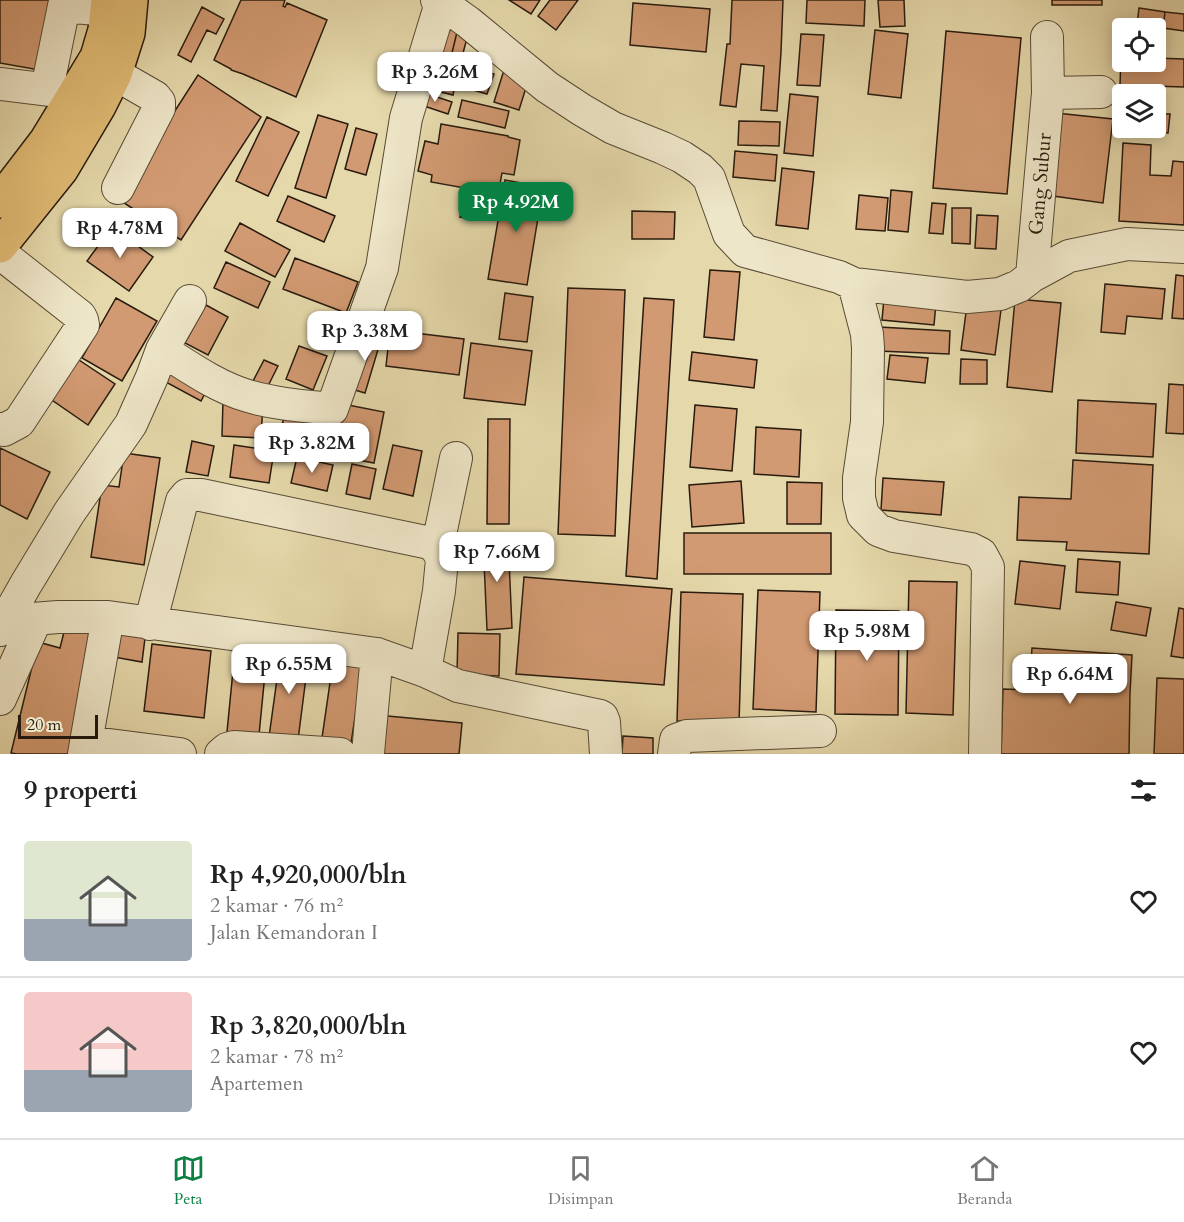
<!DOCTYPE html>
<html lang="id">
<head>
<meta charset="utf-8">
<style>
	:root { --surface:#fff; --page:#f6f6f6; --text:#222; --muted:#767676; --line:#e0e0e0; --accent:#0b8043 }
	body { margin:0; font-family:Cardo,serif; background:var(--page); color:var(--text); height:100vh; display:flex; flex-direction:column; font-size:22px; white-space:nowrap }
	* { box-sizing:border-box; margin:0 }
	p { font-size:20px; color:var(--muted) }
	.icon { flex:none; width:33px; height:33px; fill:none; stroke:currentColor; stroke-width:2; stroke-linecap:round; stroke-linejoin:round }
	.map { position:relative; height:754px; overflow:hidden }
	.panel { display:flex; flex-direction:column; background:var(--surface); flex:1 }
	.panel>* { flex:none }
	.tools { position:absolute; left:1112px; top:18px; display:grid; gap:12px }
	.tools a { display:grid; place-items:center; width:54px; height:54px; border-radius:6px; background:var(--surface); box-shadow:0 3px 15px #0003; font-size:30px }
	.scale { position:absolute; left:18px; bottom:15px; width:80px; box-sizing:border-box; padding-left:6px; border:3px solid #281b0e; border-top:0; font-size:16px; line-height:21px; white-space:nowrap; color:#281b0e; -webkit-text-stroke:4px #eee6c8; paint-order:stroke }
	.price { position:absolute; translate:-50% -51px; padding:0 14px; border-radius:12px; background:#fff; color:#222; font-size:20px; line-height:39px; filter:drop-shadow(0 2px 3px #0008) }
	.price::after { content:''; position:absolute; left:50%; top:36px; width:18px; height:14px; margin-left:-9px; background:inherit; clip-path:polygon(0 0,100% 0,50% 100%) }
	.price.active { background:var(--accent); color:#fff }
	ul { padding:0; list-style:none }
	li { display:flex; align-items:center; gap:18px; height:150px; padding:0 24px }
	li+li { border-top:2px solid var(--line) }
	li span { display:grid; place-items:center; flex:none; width:168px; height:120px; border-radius:6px; color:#555 }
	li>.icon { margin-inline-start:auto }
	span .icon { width:72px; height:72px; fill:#fffc; stroke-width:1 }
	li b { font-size:26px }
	h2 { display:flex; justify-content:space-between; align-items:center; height:72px; padding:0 24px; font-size:26px }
	.dock { display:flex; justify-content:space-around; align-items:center; height:84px; border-top:2px solid var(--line); background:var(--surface); font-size:16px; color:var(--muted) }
	.dock a { display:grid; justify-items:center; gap:3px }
	.dock .active { color:var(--accent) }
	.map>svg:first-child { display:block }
	.building { fill:#d29a72; stroke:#281b0e; stroke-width:1.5 }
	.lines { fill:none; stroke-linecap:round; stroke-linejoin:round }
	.minor-casing { stroke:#574a35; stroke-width:34 }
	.major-casing { stroke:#281b0e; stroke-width:36 }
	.minor { stroke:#eee6c8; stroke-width:32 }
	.major { stroke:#e2bc75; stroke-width:33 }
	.labels { text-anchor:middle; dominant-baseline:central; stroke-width:4.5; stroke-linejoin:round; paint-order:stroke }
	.street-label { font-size:20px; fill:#281b0e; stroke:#eee6c8 }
</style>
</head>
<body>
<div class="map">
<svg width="1184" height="754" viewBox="0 0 1184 754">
	<rect width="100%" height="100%" fill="#e5d8aa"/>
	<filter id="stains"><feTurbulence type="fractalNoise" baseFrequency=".00333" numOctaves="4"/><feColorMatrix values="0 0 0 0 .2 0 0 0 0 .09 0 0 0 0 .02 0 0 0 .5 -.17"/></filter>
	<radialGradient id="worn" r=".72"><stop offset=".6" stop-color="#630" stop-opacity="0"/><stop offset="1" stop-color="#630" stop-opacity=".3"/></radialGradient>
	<!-- building -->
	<path class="building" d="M0,0H58L45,71L0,63Z
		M241,0H285L283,6L285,7L287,3L327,20L296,97L243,74L231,70V69L214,60Z
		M509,0H540L531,14Z
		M550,0H578L556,30L538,16Z
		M732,0H783L781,52L777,111L761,110L764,66L741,64L736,107L720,105L727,44H730Z
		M807,0H865L864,26L806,23Z
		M878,0H904L905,26L880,27Z
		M1052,0H1102V5H1052Z
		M633,3L710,9L706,52L630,45Z
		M202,7L224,19L216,34L207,30L191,62L178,55Z
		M1139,8L1165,12L1163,28L1137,25Z
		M1165,12L1184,14V31L1163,28Z
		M441,24L458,28L450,61L433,57Z
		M458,28L469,31L460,64L450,61Z
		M875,30L908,34L901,98L868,94Z
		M946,31L1021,38L1007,194L933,188Z
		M801,34L824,35L820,86L797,85Z
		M1121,57L1122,62H1155V58L1184,59V87L1120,85Z
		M469,67L494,74L487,94L463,87Z
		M504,70L529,78L519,110L494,102Z
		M424,73L456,81L453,95L420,87Z
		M198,75L261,117L181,240L118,199Z
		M422,92L452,102L448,114L418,104Z
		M790,94L818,97L813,156L784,153Z
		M462,100L509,111L505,128L458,117Z
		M1056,113L1113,119L1103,203L1046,195Z
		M1157,114H1170L1168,133L1156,132Z
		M318,115L348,124L326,198L295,188Z
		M267,117L299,132L268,196L236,181Z
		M739,121L780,122L779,146L738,145Z
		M441,124L508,136V137L520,140L514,175L502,173L498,194L486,191L481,220L460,217L465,188L431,182L432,175L418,171L425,141L438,144Z
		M356,128L377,134L366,175L345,169Z
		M1123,143L1151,145L1150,175L1171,176L1173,161L1184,162V225L1119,221Z
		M735,151L777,155L775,181L733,177Z
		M782,168L814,172L808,229L776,225Z
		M505,180L543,187L527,285L488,279Z
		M891,190L912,192L908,232L888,230Z
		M859,195L888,198L885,231L856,229Z
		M288,196L335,216L324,242L277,221Z
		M932,203L946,204L943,234L929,233Z
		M952,208H971L970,244L952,243Z
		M632,211L675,212L674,239H632Z
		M977,215L998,216L996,249L975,248Z
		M240,223L290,250L275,277L225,251Z
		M112,227L153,257L129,291L87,261Z
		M295,258L358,282L346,313L283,289Z
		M226,262L270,282L258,308L214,288Z
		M710,270L740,272L734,340L704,337Z
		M1176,275L1184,276V319L1172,318Z
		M1105,284L1165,289L1162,319L1127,316L1125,334L1101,332Z
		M568,288L625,290L615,536L558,534Z
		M505,293L533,297L527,342L499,339Z
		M116,298L157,321L122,381L82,358Z
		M644,298L674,300L657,579L626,576Z
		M884,298L936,303L934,325L882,320Z
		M1015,299L1061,303L1052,392L1007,387Z
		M206,305L228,317L208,355L185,343Z
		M967,305L1001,310L995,355L961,350Z
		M879,327L950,331L949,354L878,351Z
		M390,330L464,339L459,375L386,366Z
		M365,331L382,336L365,393L348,388Z
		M471,343L532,351L525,405L464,398Z
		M299,346L327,356L313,390L286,379Z
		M692,352L757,360L754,388L689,380Z
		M890,355L928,358L925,383L887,379Z
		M76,358L115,384L88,425L49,398Z
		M961,359L987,360V384H960Z
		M264,360L278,366L266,390L252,383Z
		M171,362L210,384L201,401L162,380Z
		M1169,384L1184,385V434L1166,433Z
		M1078,400L1156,404L1153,457L1076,453Z
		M223,401L263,403L261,438L222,436Z
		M343,404L384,412L374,463L333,455Z
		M695,405L737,409L732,471L690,467Z
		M286,408L312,414L306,440L280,434Z
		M488,419H510L509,524H487Z
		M756,427L801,430L799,477L754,474Z
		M192,441L214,446L208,476L186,472Z
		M234,445L274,451L269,483L230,477Z
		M393,445L422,451L413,496L383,489Z
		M0,448L50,472L27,519L0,505Z
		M124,453L160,458L144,565L91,557L102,485L119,487Z
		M297,457L333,465L327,491L291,483Z
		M1073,460L1153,465L1149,554L1066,550L1067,542L1017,540L1019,497L1071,499Z
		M352,464L376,469L370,499L346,494Z
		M883,478L944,482L941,515L881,510Z
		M741,481L744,523L692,527L689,485Z
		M787,482L822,483L821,524H787Z
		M684,533H831V574H684Z
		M508,537L512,628L487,630L483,538Z
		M1078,559L1120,562L1118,595L1076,592Z
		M1020,561L1065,566L1060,609L1015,604Z
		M524,577L672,589L664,685L516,674Z
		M909,581L957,582L953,715L906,713Z
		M758,590L820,592L816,712L753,709Z
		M681,592L743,594L739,723L677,721Z
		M1116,602L1151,608L1146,636L1111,630Z
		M1179,608L1184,609V658L1171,656Z
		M836,610L899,611L898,715L835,714Z
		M67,620L100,629L68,754H17L11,753L38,642L60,648Z
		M112,633L145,638L142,662L108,656Z
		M458,633L500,634L499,676L457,674Z
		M236,640L268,643L258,745L226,742Z
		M152,644L211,651L204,718L144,711Z
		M1032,648L1132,655L1130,693L1129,754H1001L1003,689L1029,690Z
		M281,650L309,654L298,740L269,737Z
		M334,655L364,659L351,743L322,738Z
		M1157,678L1184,679V754H1154Z
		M377,715L462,723L459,754H374Z
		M623,736L653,738V754H622Z"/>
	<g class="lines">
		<defs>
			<path id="minor" d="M437,0L468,22L547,87L582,110L613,128L663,148L682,157L700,169L709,178L729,234L745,251L839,277L854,284L867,334L868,348L867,422L859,478V498L863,515L878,530L894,536L971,549L981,554L988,567L985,754
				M93,63L115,74L155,97L159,102V108L118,188
				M0,84L67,92
				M47,89L64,6L107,10
				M1048,93L1101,92
				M0,253L80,316L82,320L83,325L19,422L4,430L0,429
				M1032,276L1048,93L1047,37
				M854,284L967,297L1000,294L1019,286L1032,276L1069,256L1127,244L1184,247
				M162,350C189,367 217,387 248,396C275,404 304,406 332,409L382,268L406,118L441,3L443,0
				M437,549L456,458
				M0,616L20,620L58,617H108L377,654L425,671L458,686L600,716L602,717L604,722L606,754
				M150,624L182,501L187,495H201L430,543L437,549L442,559L439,591L425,671
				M0,630L26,584L69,513L131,424L152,377L162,350L190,301
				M0,699L36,619
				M86,742L180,754
				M84,754L108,617
				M221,754L227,749L234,747L340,754
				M367,754L368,753L377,654
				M674,754L676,740L687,736L820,731"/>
			<path id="major" d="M0,201L46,141L97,57L105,30L108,0
				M0,246L61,170L99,106L115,74L121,55L128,33L131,0"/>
		</defs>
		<!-- minor casing -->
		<use href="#minor" class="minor-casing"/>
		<!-- major casing -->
		<use href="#major" class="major-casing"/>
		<!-- minor -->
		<use href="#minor" class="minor"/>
		<!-- major -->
		<use href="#major" class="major"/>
	</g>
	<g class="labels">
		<!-- street labels -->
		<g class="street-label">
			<text transform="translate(1040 184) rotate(-85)">Gang Subur</text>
		</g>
	</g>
	<rect width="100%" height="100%" filter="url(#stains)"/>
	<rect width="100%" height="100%" fill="url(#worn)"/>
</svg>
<div class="tools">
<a><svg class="icon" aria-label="locate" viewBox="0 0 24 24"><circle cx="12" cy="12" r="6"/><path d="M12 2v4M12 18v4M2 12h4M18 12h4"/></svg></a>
<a><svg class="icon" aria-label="layers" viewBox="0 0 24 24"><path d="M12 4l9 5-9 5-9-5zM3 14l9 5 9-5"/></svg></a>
</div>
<div class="scale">20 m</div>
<b class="price" style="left:435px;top:103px">Rp 3.26M</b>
<b class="price active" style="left:516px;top:233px">Rp 4.92M</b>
<b class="price" style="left:120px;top:259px">Rp 4.78M</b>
<b class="price" style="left:365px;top:362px">Rp 3.38M</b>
<b class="price" style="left:312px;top:474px">Rp 3.82M</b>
<b class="price" style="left:497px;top:583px">Rp 7.66M</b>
<b class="price" style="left:867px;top:662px">Rp 5.98M</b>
<b class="price" style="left:289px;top:695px">Rp 6.55M</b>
<b class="price" style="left:1070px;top:705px">Rp 6.64M</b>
</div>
<section class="panel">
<h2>9 properti<svg class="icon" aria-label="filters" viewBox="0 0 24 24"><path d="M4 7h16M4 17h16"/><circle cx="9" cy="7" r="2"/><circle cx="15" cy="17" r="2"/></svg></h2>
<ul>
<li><span style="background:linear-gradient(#dfe7d0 65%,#9aa5b1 0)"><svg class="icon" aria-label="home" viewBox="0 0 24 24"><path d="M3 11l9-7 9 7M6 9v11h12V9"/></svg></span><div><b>Rp 4,920,000/bln</b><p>2 kamar · 76 m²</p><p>Jalan Kemandoran I</p></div><svg class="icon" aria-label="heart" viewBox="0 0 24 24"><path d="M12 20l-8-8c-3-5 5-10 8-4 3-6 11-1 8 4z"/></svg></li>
<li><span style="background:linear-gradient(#f6c9c9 65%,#9aa5b1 0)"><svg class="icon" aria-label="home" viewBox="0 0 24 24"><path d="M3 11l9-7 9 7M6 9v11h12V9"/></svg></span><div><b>Rp 3,820,000/bln</b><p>2 kamar · 78 m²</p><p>Apartemen</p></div><svg class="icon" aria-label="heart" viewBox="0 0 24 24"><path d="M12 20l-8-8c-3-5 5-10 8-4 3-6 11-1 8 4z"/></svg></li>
</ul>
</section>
<nav class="dock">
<a class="active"><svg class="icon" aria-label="map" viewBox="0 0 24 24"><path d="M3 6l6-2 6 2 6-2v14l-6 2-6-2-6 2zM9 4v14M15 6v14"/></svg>Peta</a>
<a><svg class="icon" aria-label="saved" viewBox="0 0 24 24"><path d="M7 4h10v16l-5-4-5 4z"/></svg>Disimpan</a>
<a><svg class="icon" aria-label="home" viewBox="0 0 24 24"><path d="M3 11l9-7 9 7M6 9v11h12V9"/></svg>Beranda</a>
</nav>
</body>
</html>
